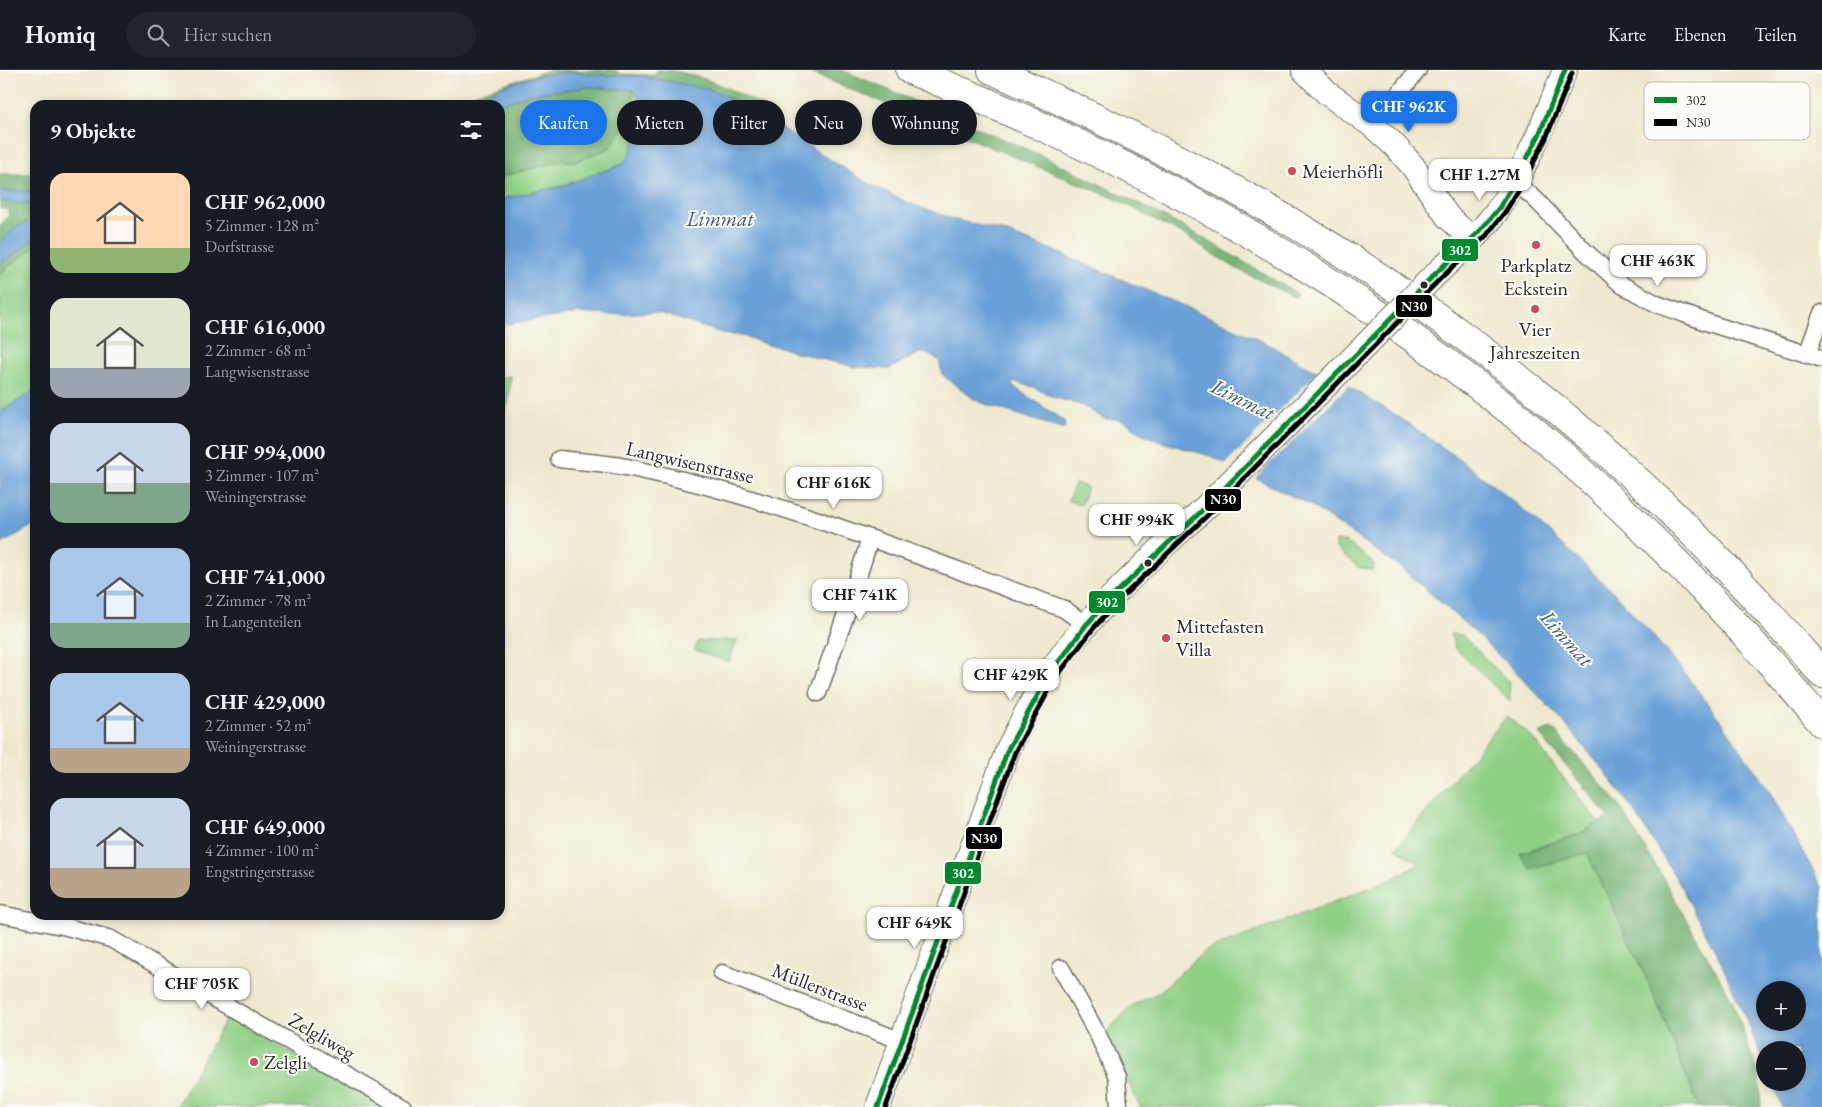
<!DOCTYPE html>
<html lang="de">
<head>
<meta charset="utf-8">
<style>
	:root { --surface:#171b24; --page:#20242c; --text:#f1f3f6; --muted:#9ea1a6; --line:#363941; --accent:#1a73e8 }
	body { margin:0; font-family:"EB Garamond",serif; background:var(--page); color:var(--text); height:100vh; display:flex; flex-direction:column; font-size:19px; white-space:nowrap }
	* { box-sizing:border-box; margin:0 }
	p { font-size:16px; color:var(--muted) }
	.icon { flex:none; width:28px; height:28px; fill:none; stroke:currentColor; stroke-width:2; stroke-linecap:round; stroke-linejoin:round }
	.map { position:relative; flex:1; overflow:hidden }
	.side { position:absolute; left:30px; top:30px; width:475px; height:820px; display:flex; flex-direction:column; background:var(--surface); border-radius:15px; box-shadow:0 2px 8px #0003 }
	.side>* { flex:none }
	.top-card { position:absolute; left:520px; top:30px; width:475px; height:45px; display:flex; gap:10px }
	.buttons { position:absolute; left:1756px; top:911px; display:grid; gap:10px }
	.buttons a { display:grid; place-items:center; width:50px; height:50px; border-radius:50%; background:var(--surface); box-shadow:0 2px 8px #0003; font-size:25px }
	.price { position:absolute; translate:-50% -42px; padding:0 11px; border-radius:10px; background:#fff; color:#222; font-size:16px; line-height:32px; filter:drop-shadow(0 1px 2px #0008) }
	.price::after { content:''; position:absolute; left:50%; top:30px; width:15px; height:11px; margin-left:-8px; background:inherit; clip-path:polygon(0 0,100% 0,50% 100%) }
	.price.selected { background:var(--accent); color:#fff }
	ul { padding:0; list-style:none }
	li { display:flex; align-items:center; gap:15px; height:125px; padding:0 20px }
	li span { display:grid; place-items:center; flex:none; width:140px; height:100px; border-radius:15px; color:#555 }
	li>.icon { margin-inline-start:auto }
	span .icon { width:60px; height:60px; fill:#fffc; stroke-width:1 }
	li b { font-size:21px }
	h2 { display:flex; justify-content:space-between; align-items:center; height:60px; padding:0 20px; font-size:21px }
	.tag { padding:0 18px; border-radius:22px; background:var(--surface); box-shadow:0 2px 8px #0003; font-size:18px; line-height:45px }
	.tag.selected { background:var(--accent); color:#fff }
	header { display:flex; align-items:center; gap:30px; box-sizing:border-box; height:70px; padding:0 25px; background:var(--surface); border-bottom:1px solid var(--line) }
	header strong { font-size:24px }
	nav { display:flex; gap:28px; margin-inline-start:auto; font-size:18px }
	.search { width:350px; height:45px; background:var(--page); display:flex; align-items:center; gap:12px; box-sizing:border-box; padding:0 18px; border-radius:28px; color:var(--muted); font-size:19px }
	.map>svg:first-child { display:block }
	.green { fill:#90cf86; stroke:#5e7d58 }
	.forest { fill:#74b273; stroke:#506e4f }
	.water { fill:#69a0d7; stroke:#4a6681; fill-rule:evenodd }
	.pier { fill:#eee9ce }
	.lines { fill:none; stroke-linecap:round; stroke-linejoin:round }
	.street-casing { stroke:#6f6e64; stroke-width:19 }
	.secondary-casing { stroke:#6f6e64; stroke-width:26 }
	.highway-casing { stroke:#6f6e64; stroke-width:30 }
	.street { stroke:#fff; stroke-width:16 }
	.secondary { stroke:#fff; stroke-width:24 }
	.highway { stroke:#fff; stroke-width:28 }
	.secondary-bridge-casing { stroke:#6f6e64; stroke-width:26; stroke-linecap:butt }
	.secondary-bridge { stroke:#fff; stroke-width:24 }
	.bus-1-casing { stroke:#fdfcf7; stroke-width:9 }
	.bus-2-casing { stroke:#fdfcf7; stroke-width:9 }
	.bus-1 { stroke:#00892f; stroke-width:5 }
	.bus-2 { stroke:#000; stroke-width:5 }
	.poi-dot { fill:#d1495b; stroke:#fdfcf7; stroke-width:2 }
	.bus-dot { fill:#2b2b2b; stroke:#fdfcf7; stroke-width:2 }
	.labels { text-anchor:middle; dominant-baseline:central; stroke-width:4; stroke-linejoin:round; paint-order:stroke }
	.poi-label { font-size:20px; fill:#2b2b2b; stroke:#fdfcf7; text-anchor:start }
	.street-label { font-size:20px; fill:#2b2b2b; stroke:#fdfcf7 }
	.water-label { font-size:21px; font-style:italic; fill:#445a70; stroke:#fdfcf7 }
	.key { fill:#fdfcf7; stroke:#bebdba; stroke-width:1 }
	.key-label { font-size:14px; fill:#2b2b2b }
	.line-badge { stroke:#fdfcf7; stroke-width:2 }
	.badge-label { font-size:14px; text-anchor:middle; font-weight:bold; fill:#fff }
</style>
</head>
<body>
<header>
<strong>Homiq</strong>
<div class="search"><svg class="icon" aria-label="search" viewBox="0 0 24 24"><circle cx="10" cy="10" r="6"/><path d="M15 15l6 6"/></svg>Hier suchen</div>
<nav><a>Karte</a><a>Ebenen</a><a>Teilen</a></nav>
</header>
<div class="map">
<svg width="1822" height="1037" viewBox="0 0 1822 1037">
	<rect width="100%" height="100%" fill="#fdfcf7"/>
	<filter id="ink" filterUnits="userSpaceOnUse"><feTurbulence type="fractalNoise" baseFrequency=".02" numOctaves="2"/><feDisplacementMap in="SourceGraphic" scale="10" xChannelSelector="R" yChannelSelector="G"/><feConvolveMatrix kernelMatrix="1 2 1 2 8 2 1 2 1" color-interpolation-filters="sRGB"/></filter>
	<filter id="wash" filterUnits="userSpaceOnUse"><feTurbulence type="fractalNoise" baseFrequency=".0096" numOctaves="4" result="noise"/><feDisplacementMap in="SourceGraphic" scale="20" xChannelSelector="R" yChannelSelector="G"/><feGaussianBlur stdDeviation="1.12" result="paint"/><feColorMatrix in="noise" values="0 0 0 0 0 0 0 0 0 0 0 0 0 0 0 0 0 1.4 0 .05"/><feComposite in="paint" operator="in"/></filter>
	<g filter="url(#wash)">
		<rect width="100%" height="100%" fill="#eee9ce"/>
		<!-- green -->
		<path class="green" d="M633,20L642,31L644,41L630,85L623,94L562,116L500,129V107L557,92L577,91L633,43Z
			M35,177V320L0,342V205L6,198Z
			M511,306L508,334L500,349V308Z
			M1075,413L1087,417L1081,435L1068,431Z
			M1336,471H1346L1374,494L1373,500L1358,497L1335,477Z
			M1450,564L1462,565L1509,612L1510,631L1455,578Z
			M737,570L729,592L694,580L698,571Z
			M1507,646L1529,664L1599,753L1579,764L1520,783L1530,799L1587,783L1651,918L1699,1037H1140L1105,964L1131,936L1158,923L1205,881L1388,811L1419,794L1396,778Z
			M227,947L387,1037H176Z"/>
		<!-- forest -->
		<path class="forest" d="M549,0H616L620,4L655,5L657,0C697,0 742,24 776,44L770,51L717,22L698,17L641,6L598,5L573,2L537,6L521,10L460,35H443L494,17Z
			M804,0H842L1038,84L1138,133L1200,166L1298,224L1296,228L1239,200L1206,180L1191,169L1116,129Z
			M589,17L633,20V43L610,78L577,91L557,92L500,107V35H498L530,24Z
			M0,104H35V121H0Z
			M0,131L35,135V149L17,156L0,173V155L9,146L7,139L0,138Z
			M35,168V177L6,198L0,205V195L2,192Z
			M1552,658L1615,729L1659,801L1732,930L1759,1006L1761,1037H1699L1651,918L1587,783L1530,799L1520,783L1579,764L1609,747L1539,664Z"/>
		<!-- water -->
		<path class="water" d="M573,2L598,5L641,6L698,17L717,22L770,51L864,111L906,132L956,150L1005,162L1052,180L1205,245L1266,273L1310,298L1349,317L1394,344L1454,385L1513,431L1564,476L1612,521L1649,561L1682,600L1724,655L1770,722L1822,817V1037H1782L1772,1013L1798,1012V980H1765V993L1720,890L1678,811L1634,741L1610,708L1565,654L1522,608L1478,565L1400,497L1310,435L1211,386L1158,371L1137,361L1130,354L1119,349H1105L1081,335L1053,327L1033,317L1015,312L1011,315L1064,351L1065,357L1063,359L985,334L974,329L945,307L942,304L939,290L925,283H920L889,299L855,297L813,287L804,284L795,283L781,277L768,275L747,267L722,263L663,244L651,242L608,245L580,243L500,255V129L562,116L623,94L630,85L644,41C643,32 641,26 633,20L589,17L530,24L498,35H460L514,12L537,6ZM1765,920H1798V952H1765Z
			M0,121H35V135L0,131Z
			M35,149V168L0,195V173L17,156Z
			M35,320V454L0,475V342Z"/>
		<!-- pier -->
		<path class="pier" d="M1320,300L1349,315L1253,410L1224,396Z"/>
	</g>
	<g filter="url(#ink)">
		<g class="lines">
			<defs>
				<path id="street" d="M1373,56L1418,0
					M1515,112L1535,129L1586,182L1622,215L1657,234L1712,254L1822,289
					M1807,285L1822,243
					M559,389C583,392 608,393 631,398C780,429 921,488 1064,539L1086,555
					M818,623L845,547L870,469
					M0,844L67,857L111,869L403,1037
					M1061,898L1098,965L1117,1007L1119,1037
					M722,903L902,971"/>
				<path id="secondary" d="M1304,0L1327,23L1373,56L1393,74L1412,95L1448,147L1472,169
					M1425,215C1449,190 1479,167 1499,138C1528,96 1546,47 1565,0
					M878,1037L1008,679C1021,654 1033,628 1048,605C1092,539 1153,487 1210,433"/>
				<path id="highway" d="M910,0C1145,94 1373,220 1565,387C1658,469 1743,558 1822,653
					M992,0C1139,65 1284,140 1416,232C1567,337 1704,464 1822,604"/>
			</defs>
			<!-- street casing -->
			<use href="#street" class="street-casing"/>
			<!-- secondary casing -->
			<use href="#secondary" class="secondary-casing"/>
			<!-- highway casing -->
			<use href="#highway" class="highway-casing"/>
			<!-- street -->
			<use href="#street" class="street"/>
			<!-- secondary -->
			<use href="#secondary" class="secondary"/>
			<!-- highway -->
			<use href="#highway" class="highway"/>
			<defs>
				<path id="secondary-bridge" d="M1210,433L1425,215"/>
			</defs>
			<!-- secondary-bridge casing -->
			<use href="#secondary-bridge" class="secondary-bridge-casing"/>
			<!-- secondary-bridge -->
			<use href="#secondary-bridge" class="secondary-bridge"/>
			<defs>
				<path id="bus-1" d="M878,1037L1008,679L1049,605L1086,555L1113,526L1210,433L1435,204L1480,161L1499,138L1515,112L1539,65L1565,0"/>
				<path id="bus-2" d="M886,1037L1015,682L1055,609L1092,560L1118,531L1215,438L1440,209L1486,166L1505,142L1522,115L1546,68L1572,3"/>
			</defs>
			<!-- bus-1 casing -->
			<use href="#bus-1" class="bus-1-casing"/>
			<!-- bus-2 casing -->
			<use href="#bus-2" class="bus-2-casing"/>
			<!-- bus-1 -->
			<use href="#bus-1" class="bus-1"/>
			<!-- bus-2 -->
			<use href="#bus-2" class="bus-2"/>
		</g>
	</g>
	<!-- markers -->
	<g class="poi-dot">
		<circle cx="1292" cy="101" r="5"/>
		<circle cx="1536" cy="175" r="5"/>
		<circle cx="1535" cy="239" r="5"/>
		<circle cx="1166" cy="568" r="5"/>
		<circle cx="254" cy="992" r="5"/>
	</g>
	<g class="bus-dot">
		<circle cx="1424" cy="215" r="4.5"/>
		<circle cx="1148" cy="493" r="4.5"/>
	</g>
	<g class="labels">
		<!-- poi labels -->
		<g class="poi-label">
			<text x="1302" y="101">Meierhöfli</text>
			<text x="1536" y="195" text-anchor="middle">Parkplatz<tspan x="1536" dy="23">Eckstein</tspan></text>
			<text x="1535" y="259" text-anchor="middle">Vier<tspan x="1535" dy="23">Jahreszeiten</tspan></text>
			<text x="1176" y="556">Mittefasten<tspan x="1176" dy="23">Villa</tspan></text>
			<text x="264" y="992">Zelgli</text>
		</g>
		<!-- street labels -->
		<g class="street-label">
			<text transform="translate(690 392) rotate(13)">Langwisenstrasse</text>
			<text transform="translate(820 917) rotate(21)">Müllerstrasse</text>
			<text transform="translate(322 966) rotate(30)">Zelgliweg</text>
		</g>
		<!-- water labels -->
		<g class="water-label">
			<text x="720" y="148">Limmat</text>
			<text transform="translate(1243 329) rotate(26)">Limmat</text>
			<text transform="translate(1567 568) rotate(48)">Limmat</text>
		</g>
	</g>
	<!-- legend -->
	<rect x="1644" y="12" width="166" height="58" rx="8" class="key"/>
	<rect x="1654" y="27" width="23" height="6" fill="#00892f"/>
	<rect x="1654" y="49" width="23" height="7" fill="#000"/>
	<g class="key-label">
		<text x="1686" y="35">302</text>
		<text x="1686" y="57">N30</text>
	</g>
	<g class="line-badge">
		<rect x="1441" y="168" width="38" height="24" rx="5" fill="#00892f"/>
		<rect x="1395" y="224" width="38" height="24" rx="5" fill="#000"/>
		<rect x="1204" y="418" width="38" height="24" rx="5" fill="#000"/>
		<rect x="1088" y="520" width="38" height="24" rx="5" fill="#00892f"/>
		<rect x="965" y="756" width="38" height="24" rx="5" fill="#000"/>
		<rect x="944" y="791" width="38" height="24" rx="5" fill="#00892f"/>
	</g>
	<g class="badge-label">
		<text x="1460" y="185">302</text>
		<text x="1414" y="241">N30</text>
		<text x="1223" y="434">N30</text>
		<text x="1107" y="537">302</text>
		<text x="984" y="773">N30</text>
		<text x="963" y="808">302</text>
	</g>
</svg>
<div class="buttons">
<a>+</a>
<a>−</a>
</div>
<b class="price selected" style="left:1409px;top:63px">CHF 962K</b>
<b class="price" style="left:1480px;top:131px">CHF 1.27M</b>
<b class="price" style="left:1658px;top:217px">CHF 463K</b>
<b class="price" style="left:834px;top:439px">CHF 616K</b>
<b class="price" style="left:1137px;top:476px">CHF 994K</b>
<b class="price" style="left:860px;top:551px">CHF 741K</b>
<b class="price" style="left:1011px;top:631px">CHF 429K</b>
<b class="price" style="left:915px;top:879px">CHF 649K</b>
<b class="price" style="left:202px;top:940px">CHF 705K</b>
<div class="top-card">
<a class="tag selected">Kaufen</a>
<a class="tag">Mieten</a>
<a class="tag">Filter</a>
<a class="tag">Neu</a>
<a class="tag">Wohnung</a>
</div>
<section class="side">
<h2>9 Objekte<svg class="icon" aria-label="filters" viewBox="0 0 24 24"><path d="M4 7h16M4 17h16"/><circle cx="9" cy="7" r="2"/><circle cx="15" cy="17" r="2"/></svg></h2>
<ul>
<li><span style="background:linear-gradient(#ffd9b3 75%,#8fb573 0)"><svg class="icon" aria-label="home" viewBox="0 0 24 24"><path d="M3 11l9-7 9 7M6 9v11h12V9"/></svg></span><div><b>CHF 962,000</b><p>5 Zimmer · 128 m²</p><p>Dorfstrasse</p></div></li>
<li><span style="background:linear-gradient(#dfe7d0 70%,#9aa5b1 0)"><svg class="icon" aria-label="home" viewBox="0 0 24 24"><path d="M3 11l9-7 9 7M6 9v11h12V9"/></svg></span><div><b>CHF 616,000</b><p>2 Zimmer · 68 m²</p><p>Langwisenstrasse</p></div></li>
<li><span style="background:linear-gradient(#c9d6e8 60%,#7fa58c 0)"><svg class="icon" aria-label="home" viewBox="0 0 24 24"><path d="M3 11l9-7 9 7M6 9v11h12V9"/></svg></span><div><b>CHF 994,000</b><p>3 Zimmer · 107 m²</p><p>Weiningerstrasse</p></div></li>
<li><span style="background:linear-gradient(#a9c7e8 75%,#7fa58c 0)"><svg class="icon" aria-label="home" viewBox="0 0 24 24"><path d="M3 11l9-7 9 7M6 9v11h12V9"/></svg></span><div><b>CHF 741,000</b><p>2 Zimmer · 78 m²</p><p>In Langenteilen</p></div></li>
<li><span style="background:linear-gradient(#a9c7e8 75%,#b9a48a 0)"><svg class="icon" aria-label="home" viewBox="0 0 24 24"><path d="M3 11l9-7 9 7M6 9v11h12V9"/></svg></span><div><b>CHF 429,000</b><p>2 Zimmer · 52 m²</p><p>Weiningerstrasse</p></div></li>
<li><span style="background:linear-gradient(#c9d6e8 70%,#b9a48a 0)"><svg class="icon" aria-label="home" viewBox="0 0 24 24"><path d="M3 11l9-7 9 7M6 9v11h12V9"/></svg></span><div><b>CHF 649,000</b><p>4 Zimmer · 100 m²</p><p>Engstringerstrasse</p></div></li>
</ul>
</section>
</div>
</body>
</html>
